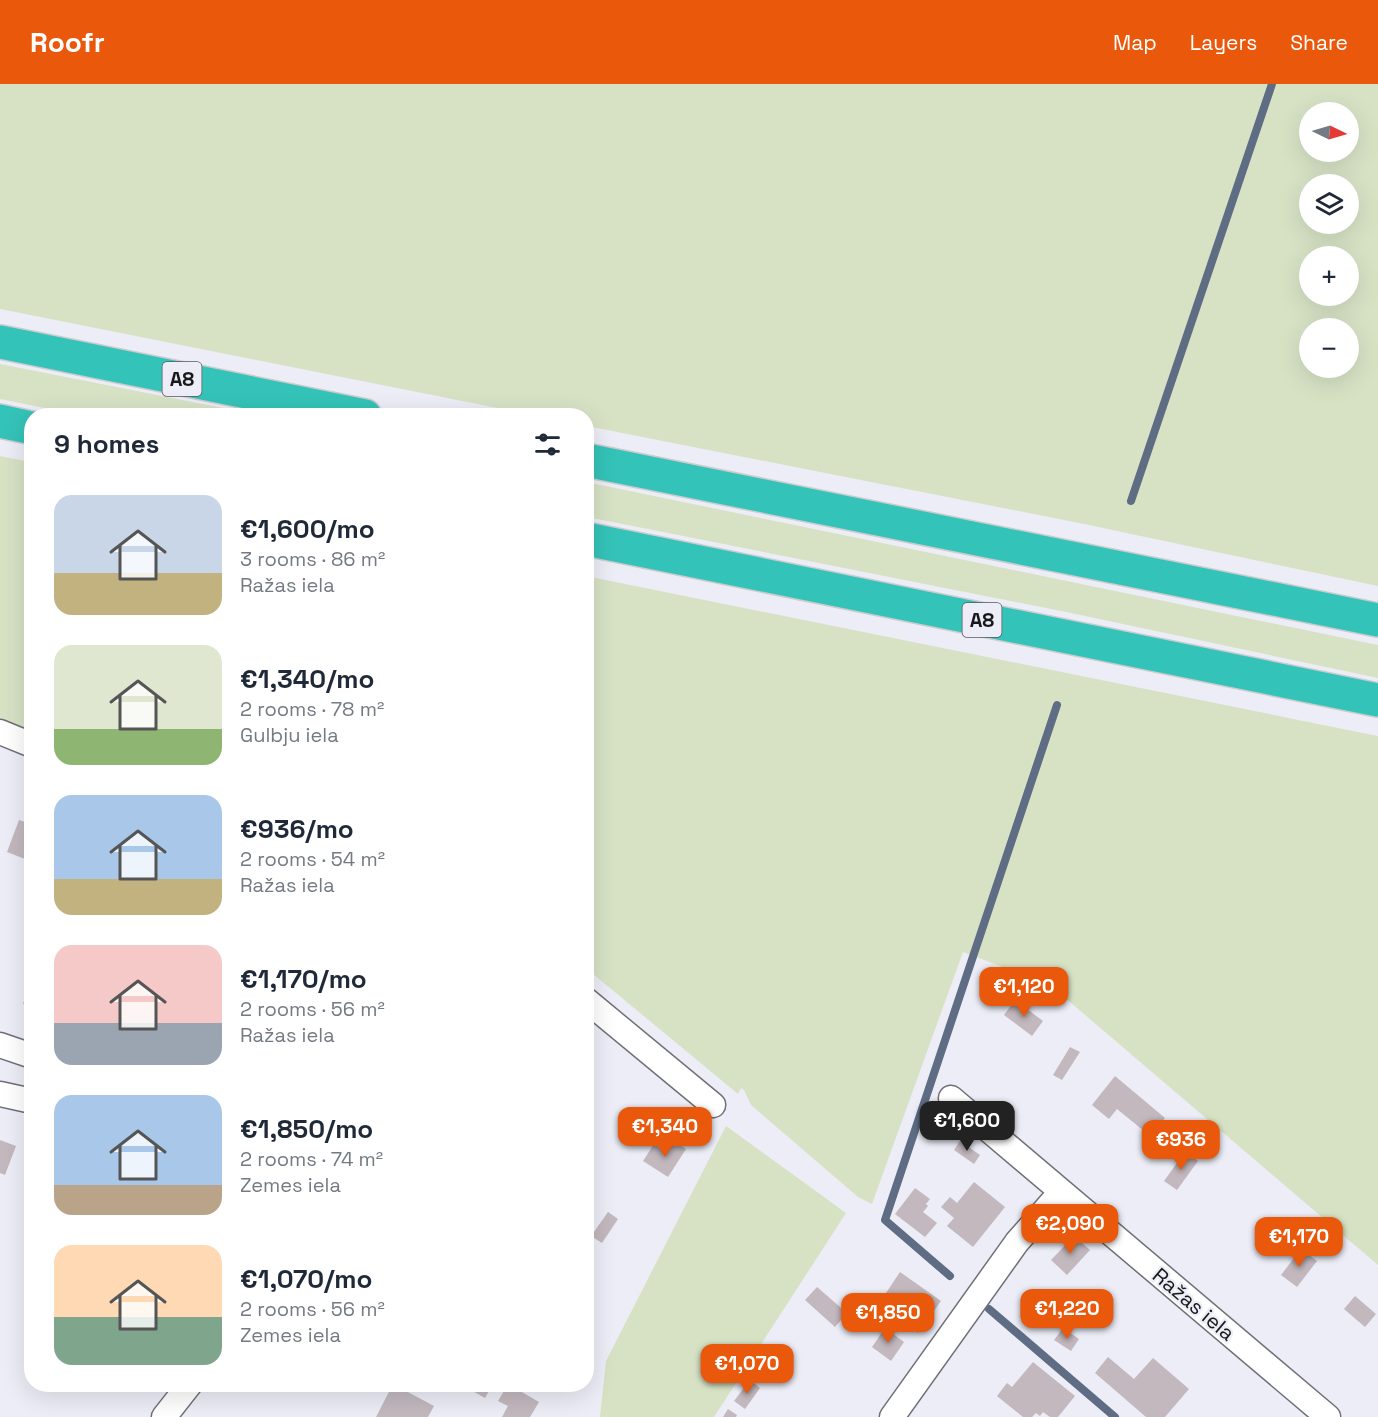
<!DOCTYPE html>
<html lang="en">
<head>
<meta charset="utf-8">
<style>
	:root { --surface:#fff; --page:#f6f6f7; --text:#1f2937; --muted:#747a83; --accent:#ea580c }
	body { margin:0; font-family:"Space Grotesk",sans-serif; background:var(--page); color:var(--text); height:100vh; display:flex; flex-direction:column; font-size:22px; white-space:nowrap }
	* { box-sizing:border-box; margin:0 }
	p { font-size:20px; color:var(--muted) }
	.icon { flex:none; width:33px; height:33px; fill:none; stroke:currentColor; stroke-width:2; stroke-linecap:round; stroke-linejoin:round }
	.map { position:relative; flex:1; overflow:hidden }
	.side { position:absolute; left:24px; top:324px; width:570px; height:984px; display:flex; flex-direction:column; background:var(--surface); border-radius:24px; box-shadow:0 6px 24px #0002 }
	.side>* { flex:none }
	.needle { width:39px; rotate:95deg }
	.fabs { position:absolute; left:1299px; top:18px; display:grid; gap:12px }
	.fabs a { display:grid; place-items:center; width:60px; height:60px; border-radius:50%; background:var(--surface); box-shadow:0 6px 24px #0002; font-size:30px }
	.price { position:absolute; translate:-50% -51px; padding:0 14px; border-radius:12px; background:var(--accent); color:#fff; font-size:20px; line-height:39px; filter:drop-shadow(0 2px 3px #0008) }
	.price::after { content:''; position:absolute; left:50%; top:36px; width:18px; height:14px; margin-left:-9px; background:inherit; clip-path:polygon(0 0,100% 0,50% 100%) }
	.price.on { background:#222; color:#fff }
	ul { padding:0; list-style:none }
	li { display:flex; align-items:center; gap:18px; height:150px; padding:0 30px }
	li span { display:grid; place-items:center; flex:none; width:168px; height:120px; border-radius:18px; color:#555 }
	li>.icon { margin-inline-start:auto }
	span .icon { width:72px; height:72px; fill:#fffc; stroke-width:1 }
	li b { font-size:26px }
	h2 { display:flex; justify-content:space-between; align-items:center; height:72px; padding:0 30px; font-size:26px }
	header { display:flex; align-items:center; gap:36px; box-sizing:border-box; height:84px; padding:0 30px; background:var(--accent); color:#fff }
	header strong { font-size:28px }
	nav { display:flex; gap:33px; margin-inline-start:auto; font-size:21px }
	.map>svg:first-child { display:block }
	.green { fill:#d7e2c5; fill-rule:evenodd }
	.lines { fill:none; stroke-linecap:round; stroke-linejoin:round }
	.stream { stroke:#5f6d84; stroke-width:8 }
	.building { fill:#c2b8be }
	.minor-casing { stroke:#6f6f77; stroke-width:27 }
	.trunk-casing { stroke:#cccccd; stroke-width:36 }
	.minor { stroke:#fff; stroke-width:24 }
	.trunk { stroke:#34c3b8; stroke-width:33 }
	.labels { text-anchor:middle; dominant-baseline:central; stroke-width:4.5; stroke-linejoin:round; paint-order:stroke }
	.shield { fill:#ededf7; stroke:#58585d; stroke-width:1.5 }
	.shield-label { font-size:20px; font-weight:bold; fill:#18181b }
	.street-label { font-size:21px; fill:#18181b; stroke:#ededf7 }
</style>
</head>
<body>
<header>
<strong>Roofr</strong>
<nav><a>Map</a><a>Layers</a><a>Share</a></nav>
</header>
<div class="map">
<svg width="1378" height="1333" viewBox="0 0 1378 1333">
	<rect width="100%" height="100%" fill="#ededf7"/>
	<!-- green -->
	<path class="green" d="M0,0H1378V502L1084,440L587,342L586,332L533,331L0,225ZM1348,28V68H1310V28ZM1348,100V140H1310V100ZM1310,172H1348V212H1310ZM1348,244V284H1310V244Z
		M0,280L258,331H80L0,315Z
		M0,372L31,378V648L0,641Z
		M586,398L1378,561V594L1066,528L587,433Z
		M586,492L1378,652V1181L1050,901L963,868L872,1120L858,1113L751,1021L744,1006L741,1004L738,1010L587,885Z
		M726,1042L846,1129L714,1333H600L606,1277Z"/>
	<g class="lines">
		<!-- stream -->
		<path class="stream" d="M1131,417L1272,0
			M950,1192L885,1136L1057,621
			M989,1225L1115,1333"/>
	</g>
	<!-- building -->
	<path class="building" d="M19,736L32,740V755L25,775L7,768Z
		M31,896H32V923L23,920Z
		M1015,916L1043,937L1032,952L1004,931Z
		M1070,963L1080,968L1062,996L1053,991Z
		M1115,992L1165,1034L1150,1052L1117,1025L1109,1035L1092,1021Z
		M0,1056L16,1062L5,1091L0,1089Z
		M673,1056L686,1065L668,1093L643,1077L654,1060L665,1068Z
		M960,1057L980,1071L974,1080L954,1066Z
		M1185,1068L1198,1077L1177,1106L1164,1097Z
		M974,1098L1005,1123L973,1163L947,1142L954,1134L941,1123L950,1113L957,1119Z
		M915,1104L930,1115L926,1120L928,1122L923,1128L937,1139L925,1153L895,1130Z
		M608,1128L618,1135L602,1159L591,1152Z
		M1074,1152L1090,1166L1067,1191L1051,1176Z
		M1301,1165L1317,1177L1297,1203L1281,1191Z
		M900,1188L941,1217L918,1249L903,1237L897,1245L891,1241L898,1231L880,1218Z
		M817,1203L847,1229L835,1243L805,1216Z
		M1355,1212L1376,1230L1365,1243L1344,1225Z
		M885,1244L904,1258L891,1277L872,1263Z
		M1063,1244L1079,1255L1071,1267L1054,1256Z
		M1108,1273L1134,1295L1153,1274L1189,1305L1165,1333H1146L1095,1289Z
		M1033,1278L1075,1312L1058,1333H1050L1043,1328L1040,1332L1036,1329L1032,1333H1023L997,1312L1007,1299L1012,1303Z
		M750,1296L760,1304L745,1325L734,1317Z
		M393,1300L434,1322L428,1333H376Z
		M471,1300H493L485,1314L469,1305Z
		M508,1300L539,1318L530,1333H502L508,1322L498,1317Z
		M728,1325L737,1331L736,1333H723Z"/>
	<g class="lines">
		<defs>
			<path id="minor" d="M0,648L32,661
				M586,916L713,1021
				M0,961L32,972
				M0,1010L32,1017
				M951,1014L1328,1333
				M164,1333L190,1300
				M892,1333L1017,1158L1061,1108"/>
			<path id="trunk" d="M0,258L365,332
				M0,337L32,344
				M586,376L1378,536
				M586,455L1378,616"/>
		</defs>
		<!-- minor casing -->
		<use href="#minor" class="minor-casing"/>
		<!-- trunk casing -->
		<use href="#trunk" class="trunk-casing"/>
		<!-- minor -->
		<use href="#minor" class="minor"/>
		<!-- trunk -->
		<use href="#trunk" class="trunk"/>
	</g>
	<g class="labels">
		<!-- shield labels -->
		<g class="shield">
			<rect x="162.5" y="278" width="39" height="34" rx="4.5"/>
			<rect x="962.5" y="519" width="39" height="34" rx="4.5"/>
		</g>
		<g class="shield-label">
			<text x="182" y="295">A8</text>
			<text x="982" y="536">A8</text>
		</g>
		<!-- street labels -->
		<g class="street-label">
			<text transform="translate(1194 1220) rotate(40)">Ražas iela</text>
		</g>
	</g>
</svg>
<div class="fabs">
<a><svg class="needle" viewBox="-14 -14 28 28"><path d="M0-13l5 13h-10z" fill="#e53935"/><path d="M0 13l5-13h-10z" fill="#747a83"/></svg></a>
<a><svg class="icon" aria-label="layers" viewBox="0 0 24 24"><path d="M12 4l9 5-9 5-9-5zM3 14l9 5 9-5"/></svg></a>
<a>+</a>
<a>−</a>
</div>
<b class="price" style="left:1024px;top:934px">€1,120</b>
<b class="price on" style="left:967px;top:1068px">€1,600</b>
<b class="price" style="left:665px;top:1074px">€1,340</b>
<b class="price" style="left:1181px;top:1087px">€936</b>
<b class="price" style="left:1070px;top:1171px">€2,090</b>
<b class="price" style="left:1299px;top:1184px">€1,170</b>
<b class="price" style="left:1067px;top:1256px">€1,220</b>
<b class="price" style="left:888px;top:1260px">€1,850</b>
<b class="price" style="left:747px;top:1311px">€1,070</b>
<section class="side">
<h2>9 homes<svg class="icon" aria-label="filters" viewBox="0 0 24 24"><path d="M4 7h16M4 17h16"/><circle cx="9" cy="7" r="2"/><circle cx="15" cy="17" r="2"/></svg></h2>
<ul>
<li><span style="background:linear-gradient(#c9d6e8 65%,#c2b280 0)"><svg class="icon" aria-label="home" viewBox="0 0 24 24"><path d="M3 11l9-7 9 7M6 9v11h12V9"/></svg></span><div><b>€1,600/mo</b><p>3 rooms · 86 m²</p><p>Ražas iela</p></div></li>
<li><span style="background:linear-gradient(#dfe7d0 70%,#8fb573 0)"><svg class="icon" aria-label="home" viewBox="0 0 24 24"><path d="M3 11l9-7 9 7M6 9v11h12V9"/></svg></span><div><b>€1,340/mo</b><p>2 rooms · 78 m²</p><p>Gulbju iela</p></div></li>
<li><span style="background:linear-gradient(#a9c7e8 70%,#c2b280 0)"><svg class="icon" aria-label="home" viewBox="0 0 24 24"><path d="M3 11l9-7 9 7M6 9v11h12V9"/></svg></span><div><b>€936/mo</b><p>2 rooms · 54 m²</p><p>Ražas iela</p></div></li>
<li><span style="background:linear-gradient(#f6c9c9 65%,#9aa5b1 0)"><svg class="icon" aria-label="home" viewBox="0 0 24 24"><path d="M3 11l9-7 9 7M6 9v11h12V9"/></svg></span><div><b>€1,170/mo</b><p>2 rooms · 56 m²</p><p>Ražas iela</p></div></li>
<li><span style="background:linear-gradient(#a9c7e8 75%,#b9a48a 0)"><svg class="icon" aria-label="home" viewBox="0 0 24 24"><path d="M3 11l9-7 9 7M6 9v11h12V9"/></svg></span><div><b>€1,850/mo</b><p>2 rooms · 74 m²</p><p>Zemes iela</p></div></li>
<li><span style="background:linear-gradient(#ffd9b3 60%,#7fa58c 0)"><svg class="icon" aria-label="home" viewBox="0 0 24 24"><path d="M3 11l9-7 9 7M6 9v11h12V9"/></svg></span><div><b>€1,070/mo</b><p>2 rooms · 56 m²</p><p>Zemes iela</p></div></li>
</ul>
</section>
</div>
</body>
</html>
